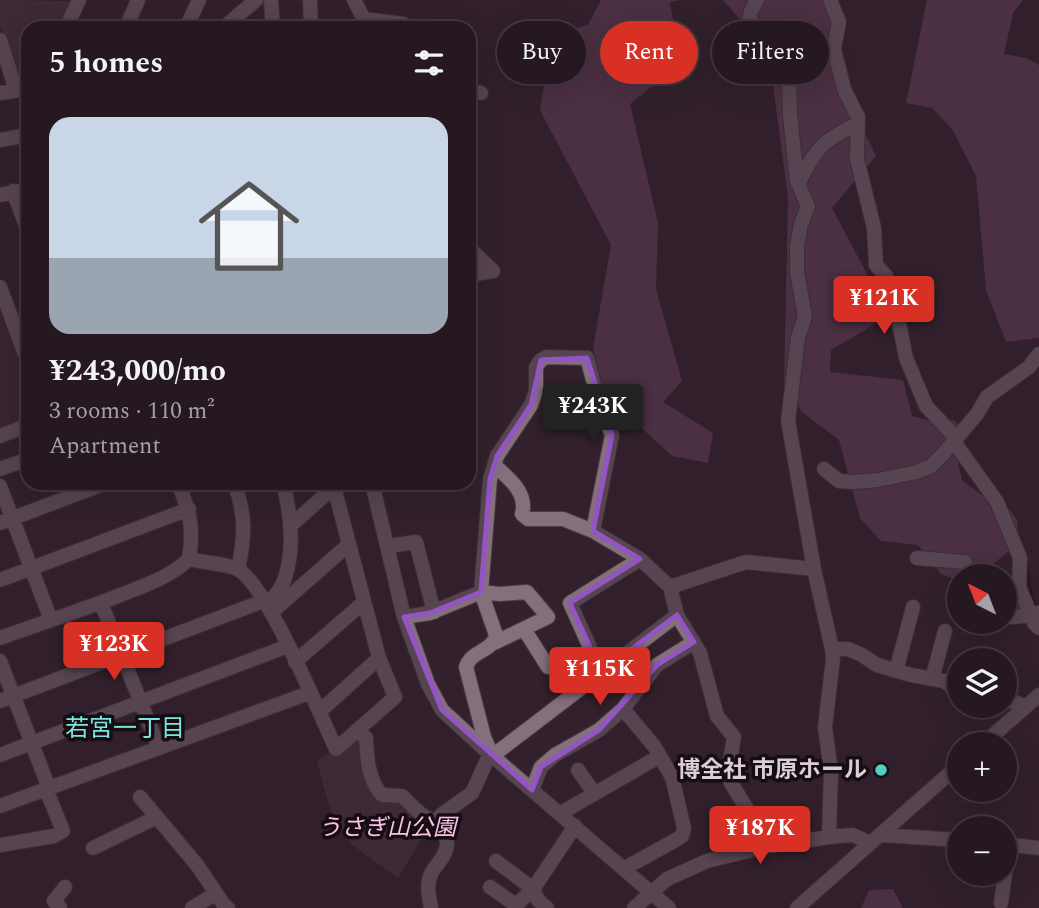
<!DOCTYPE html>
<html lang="en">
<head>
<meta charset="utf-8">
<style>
	:root { --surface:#261821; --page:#2e212a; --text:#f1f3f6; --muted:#a4a0a5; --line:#42373f; --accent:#d93025 }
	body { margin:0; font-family:Spectral,"Noto Sans JP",serif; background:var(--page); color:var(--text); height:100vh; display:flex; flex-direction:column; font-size:26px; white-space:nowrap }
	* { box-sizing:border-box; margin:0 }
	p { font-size:23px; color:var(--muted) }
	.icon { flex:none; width:38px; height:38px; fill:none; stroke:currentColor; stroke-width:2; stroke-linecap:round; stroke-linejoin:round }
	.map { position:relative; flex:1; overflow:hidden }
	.drawer { position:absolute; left:21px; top:21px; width:455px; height:469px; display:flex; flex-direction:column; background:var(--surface); border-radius:21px; box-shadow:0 7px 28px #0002,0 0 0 2px var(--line) }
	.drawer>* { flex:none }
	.top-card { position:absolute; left:497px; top:21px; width:436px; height:63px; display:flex; gap:14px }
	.needle { width:46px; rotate:318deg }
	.buttons { position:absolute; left:947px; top:564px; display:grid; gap:14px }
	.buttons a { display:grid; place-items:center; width:70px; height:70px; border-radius:50%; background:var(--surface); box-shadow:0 7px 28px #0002,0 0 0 2px var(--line); font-size:35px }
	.price { position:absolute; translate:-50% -60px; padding:0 16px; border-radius:7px; background:var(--accent); color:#fff; font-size:23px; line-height:46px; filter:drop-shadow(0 2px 4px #0008) }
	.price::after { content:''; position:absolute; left:50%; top:42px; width:21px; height:16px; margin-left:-10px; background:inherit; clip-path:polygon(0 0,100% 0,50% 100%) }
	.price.selected { background:#222; color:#fff }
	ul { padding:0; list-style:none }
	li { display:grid; align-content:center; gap:14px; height:371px; padding:0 28px }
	li span { display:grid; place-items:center; height:217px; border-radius:21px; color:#555 }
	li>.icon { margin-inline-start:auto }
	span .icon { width:126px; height:126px; fill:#fffc; stroke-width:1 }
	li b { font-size:30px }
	h2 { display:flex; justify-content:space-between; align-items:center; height:84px; padding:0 28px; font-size:30px }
	.chip { padding:0 24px; border-radius:32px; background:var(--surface); box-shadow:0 7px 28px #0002,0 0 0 2px var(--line); font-size:24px; line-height:63px }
	.chip.selected { background:var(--accent); color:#fff }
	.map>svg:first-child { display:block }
	.built { fill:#402838 }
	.green { fill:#4f3446 }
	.forest { fill:#6c405e }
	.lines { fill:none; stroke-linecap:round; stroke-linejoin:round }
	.stream { stroke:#29031f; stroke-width:2.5 }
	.minor-casing { stroke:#4b3c46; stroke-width:16 }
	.minor { stroke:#846f7c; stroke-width:14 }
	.marked { fill:none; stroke:#9354c4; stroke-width:5; stroke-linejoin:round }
	.poi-dot { fill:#54cdc7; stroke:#150d12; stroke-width:2.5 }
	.labels { text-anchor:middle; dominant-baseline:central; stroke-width:7; stroke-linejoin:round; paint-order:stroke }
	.poi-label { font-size:23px; font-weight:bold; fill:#daced5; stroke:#150d12; text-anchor:end }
	.park-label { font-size:23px; font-style:italic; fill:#fcc0e7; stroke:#150d12 }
	.neighbourhood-label { font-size:24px; fill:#7be6df; stroke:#150d12 }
</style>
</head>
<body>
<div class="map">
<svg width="1039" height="908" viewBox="0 0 1039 908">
	<rect width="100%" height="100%" fill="#32202c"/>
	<!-- built -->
	<path class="built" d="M0,303L28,378V420L0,431Z"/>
	<!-- green -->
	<path class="green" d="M0,0L72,1L62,28H28V85H22L17,81L0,26Z
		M357,730L374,787L402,796L432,821L398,878L351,844L330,809L317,761L336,749Z"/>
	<!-- forest -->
	<path class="forest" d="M601,0H679L670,2L680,64L630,104L658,223L656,289L682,381L663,402L713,433L708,463L672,456L604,393L593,348L611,245L540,110L552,35L588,25Z
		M723,0H832L845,91L876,156L832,208L877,293L885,318L831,350L830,372L903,380L912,416L935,422L953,420L964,430L965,445L958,462L962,480L984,497L1010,510L1017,520L1018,544L978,576H959V581L941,574L918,545L881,541L860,518L839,440L802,412L784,386L788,198L772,76L739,18Z
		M927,0H1023L1013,13L1004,54L1026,58L1039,65V338L1006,342L986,290L976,176L952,129L932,108L906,103Z
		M893,889L903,908H861L869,890Z"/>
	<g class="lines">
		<!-- stream -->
		<path class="stream" d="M1027,566L1031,594L1036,607"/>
		<defs>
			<path id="minor" d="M271,0L273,28
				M310,0L311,28
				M354,0L368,27
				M757,0L751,11L749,24L752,38L760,54L785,72L789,78L790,115L797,181L808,206L801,224L797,246V272L805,317L798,337L788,421L814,569L832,649L833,659L825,727L831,771L829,837
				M830,0L839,22L834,49L844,89L858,117L857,159L874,228L876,265L886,276L899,323L906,358L926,406L955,437L957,446L997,502L1020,558L1019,587L1034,623L1039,628
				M364,19L403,24L411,28
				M66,28L79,0
				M126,28L138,0
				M186,28L199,0
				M223,28L256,0
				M0,40L16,90
				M469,90L481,93
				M0,93L28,89
				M0,140L28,135
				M798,184C817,148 820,142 857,124
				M13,191L28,231
				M0,195L28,189
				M469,248L493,271
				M469,275L493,271
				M0,287L28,362
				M0,436L28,425
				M494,465C508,478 528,492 522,514L528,519H563L593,531L640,559L670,587L677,615L700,653L717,716L734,737L728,773L731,783L750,814L764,847
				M0,469L28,459
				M824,469L839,481L854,482L878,480L917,472L931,466L942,455L977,414L987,397L1029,367L1039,354
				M234,483C246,513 245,538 238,569
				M372,483L404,617L428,684L442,710L483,748L669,908
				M0,486L51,620
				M0,523L106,483
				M290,526L334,487
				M388,546L416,542L434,612
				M917,558L965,562L967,576
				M189,559C204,563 224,563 237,569C266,582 320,715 336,749L395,697L379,658L333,483
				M0,580L189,509
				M670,587L746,562L814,569
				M101,603L159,748
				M268,604C274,597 281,589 284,581C295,550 291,514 283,483
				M272,612L348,545
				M404,617L430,613L481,592L499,594L527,592L548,617L494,643
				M1004,617H1015L1038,613
				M524,629L548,667
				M0,638C39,624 79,611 118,596C143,586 169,578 189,559C194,528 190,512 178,483
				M832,649H848L862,655L877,665L911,675L944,681L959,692
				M0,661L49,788
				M295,662L364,602
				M896,671L913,607
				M601,672L570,603L640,559
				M932,679L945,631
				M0,701L266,600
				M1004,701L1015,702L1025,707
				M623,709L654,746L672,777L684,828L682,836L674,841L625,868
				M319,712L379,658
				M357,730L366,738C367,758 368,780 382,795L402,796C413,806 423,820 439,822
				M983,744L1039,695
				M0,755L288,646
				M492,755L484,737L466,667C471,650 493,652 496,635L481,592L490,479L497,456L531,405L536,391V367L541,360L547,357L587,358L601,409L612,435L593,531
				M578,770L594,793
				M532,790L541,767L555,755L599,730L623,709L657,665L694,642
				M140,797L197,865L224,905L228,908
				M0,806L309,693
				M561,813L660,756
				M881,835L959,840
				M1004,844L1039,848
				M0,845L54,836L63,831L46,789
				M93,848L157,817
				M490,887L516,905L533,889L496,861
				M1001,903L1009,845
				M60,908L54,901L65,887
				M192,908L215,894
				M431,908C429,897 426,884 431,874C436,864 447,856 447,843C447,836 441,828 439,822L441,815L472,793L487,760L677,615
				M547,908L538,900L533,889L575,826
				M634,908L667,879L707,861L764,847L829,837L853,835L870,843
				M797,908L959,765"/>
		</defs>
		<!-- minor casing -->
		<use href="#minor" class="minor-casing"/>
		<!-- minor -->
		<use href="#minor" class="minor"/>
	</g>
	<!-- marked area -->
	<path d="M0 0H1039V908H0ZM587,358L612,435L593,531L640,559L570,603L601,672L677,615L694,642L657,665L599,730L541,767L532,790L442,710L404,617L430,613L481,592L490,479L497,456L531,405L541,360Z" fill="#32202c" fill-opacity=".55" fill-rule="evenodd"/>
	<path class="marked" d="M587,358L612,435L593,531L640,559L570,603L601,672L677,615L694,642L657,665L599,730L541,767L532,790L442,710L404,617L430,613L481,592L490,479L497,456L531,405L541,360Z"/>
	<!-- markers -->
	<circle class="poi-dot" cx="881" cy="770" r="7"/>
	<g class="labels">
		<!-- poi labels -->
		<g class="poi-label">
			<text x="867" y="770">博全社 市原ホール</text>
		</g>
		<!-- park labels -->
		<g class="park-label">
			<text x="387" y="828">うさぎ山公園</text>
		</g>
		<!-- neighbourhood labels -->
		<g class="neighbourhood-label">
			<text x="125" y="729">若宮一丁目</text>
		</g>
	</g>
</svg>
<div class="buttons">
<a><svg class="needle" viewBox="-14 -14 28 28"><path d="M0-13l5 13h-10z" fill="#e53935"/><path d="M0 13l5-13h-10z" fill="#a4a0a5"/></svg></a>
<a><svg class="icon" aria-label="layers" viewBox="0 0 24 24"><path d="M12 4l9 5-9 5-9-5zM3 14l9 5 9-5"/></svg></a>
<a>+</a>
<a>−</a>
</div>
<b class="price" style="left:884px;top:336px">¥121K</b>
<b class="price selected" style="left:593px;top:444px">¥243K</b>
<b class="price" style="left:114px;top:682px">¥123K</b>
<b class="price" style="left:600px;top:707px">¥115K</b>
<b class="price" style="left:760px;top:866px">¥187K</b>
<div class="top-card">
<a class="chip">Buy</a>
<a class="chip selected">Rent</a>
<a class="chip">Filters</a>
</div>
<section class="drawer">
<h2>5 homes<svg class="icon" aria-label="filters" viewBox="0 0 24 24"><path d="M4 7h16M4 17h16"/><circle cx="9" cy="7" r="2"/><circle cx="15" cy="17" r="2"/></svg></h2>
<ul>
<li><span style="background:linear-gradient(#c9d6e8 65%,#9aa5b1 0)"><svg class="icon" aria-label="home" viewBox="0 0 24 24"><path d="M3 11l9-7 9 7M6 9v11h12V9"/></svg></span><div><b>¥243,000/mo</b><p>3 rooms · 110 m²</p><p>Apartment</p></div></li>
</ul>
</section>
</div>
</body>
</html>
